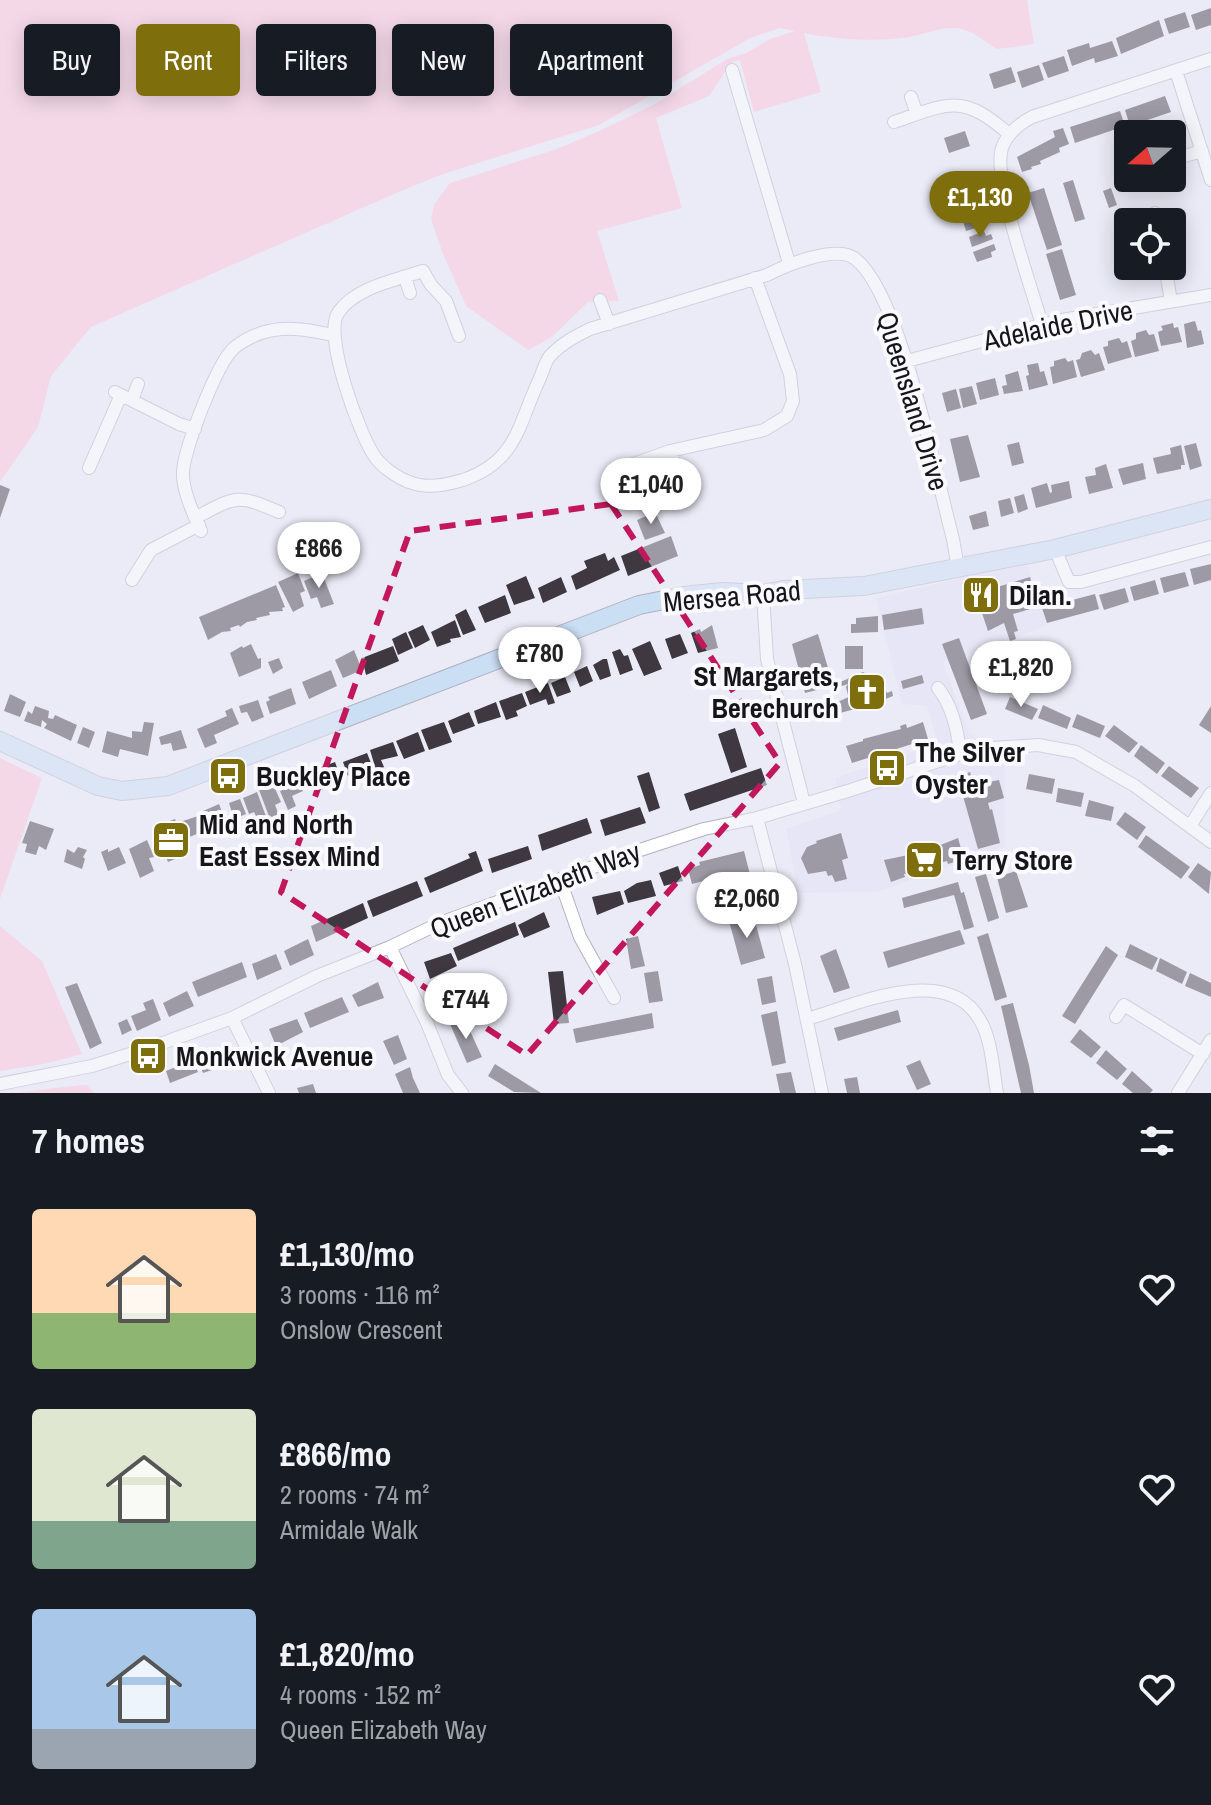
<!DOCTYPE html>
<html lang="en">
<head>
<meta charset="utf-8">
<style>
	:root { --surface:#171b24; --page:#20242c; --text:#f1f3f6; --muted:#9ea1a6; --accent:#7f6f0c }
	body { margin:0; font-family:"Archivo Narrow",sans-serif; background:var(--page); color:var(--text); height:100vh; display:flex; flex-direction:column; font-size:30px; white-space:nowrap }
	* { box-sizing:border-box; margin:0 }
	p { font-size:26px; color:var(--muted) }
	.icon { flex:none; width:44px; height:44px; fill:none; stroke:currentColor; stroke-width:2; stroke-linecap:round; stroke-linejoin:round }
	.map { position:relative; height:1093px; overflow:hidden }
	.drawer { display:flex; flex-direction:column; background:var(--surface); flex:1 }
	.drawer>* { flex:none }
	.top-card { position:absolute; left:24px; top:24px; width:800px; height:72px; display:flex; gap:16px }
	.needle { width:52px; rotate:250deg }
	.buttons { position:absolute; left:1114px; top:120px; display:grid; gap:16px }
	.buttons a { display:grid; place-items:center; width:72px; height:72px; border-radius:8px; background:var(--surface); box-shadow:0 4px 20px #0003; font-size:40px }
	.price { position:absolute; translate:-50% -68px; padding:0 18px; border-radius:28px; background:#fff; color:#222; font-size:26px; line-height:52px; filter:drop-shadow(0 2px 4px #0008) }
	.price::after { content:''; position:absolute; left:50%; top:48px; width:24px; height:18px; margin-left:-12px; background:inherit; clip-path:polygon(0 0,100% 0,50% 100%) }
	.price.active { background:var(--accent); color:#fff }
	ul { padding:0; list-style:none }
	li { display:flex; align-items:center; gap:24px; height:200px; padding:0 32px }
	li span { display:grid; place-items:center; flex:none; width:224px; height:160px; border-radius:8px; color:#555 }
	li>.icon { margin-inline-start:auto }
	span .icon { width:96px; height:96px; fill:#fffc; stroke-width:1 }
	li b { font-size:34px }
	h2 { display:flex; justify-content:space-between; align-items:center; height:96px; padding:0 32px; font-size:34px }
	.tag { padding:0 28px; border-radius:8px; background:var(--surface); box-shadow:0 4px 20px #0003; font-size:28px; line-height:72px }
	.tag.active { background:var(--accent); color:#fff }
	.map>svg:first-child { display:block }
	.built { fill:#e0e0f5 }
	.green { fill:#ffc0d6 }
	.building { fill:#3f3840 }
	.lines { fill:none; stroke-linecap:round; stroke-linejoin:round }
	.minor-casing { stroke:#b2b1be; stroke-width:14 }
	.secondary-casing { stroke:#b2b1be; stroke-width:20 }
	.minor { stroke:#fff; stroke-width:12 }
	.secondary { stroke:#cadef4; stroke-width:18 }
	.marked { fill:none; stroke:#c2185b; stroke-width:6; stroke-dasharray:16 10; stroke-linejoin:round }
	.labels { text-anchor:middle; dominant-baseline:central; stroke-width:8; stroke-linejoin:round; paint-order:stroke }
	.street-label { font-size:28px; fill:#15151a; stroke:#f9f9fe }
	.poi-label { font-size:28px; font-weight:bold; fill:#15151a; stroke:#f9f9fe; text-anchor:start }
</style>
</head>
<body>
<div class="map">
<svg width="1211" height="1093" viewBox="0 0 1211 1093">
	<rect width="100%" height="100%" fill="#ebebf8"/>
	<!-- built -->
	<path class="built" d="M1027,562L1047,626L943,662L969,733L1005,756V847L877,892L798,893L786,829L841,810L835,778L938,743L927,706L902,704L876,598Z"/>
	<!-- green -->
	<path class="green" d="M0,0H1027L1034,44L997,49C987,44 976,33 965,30C947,24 927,34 910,37C876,42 837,40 804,33L821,92L754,112L740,60L732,62L709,96L656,118L682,208L597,231L619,301L588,302L552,337L528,350L466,306L443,254L431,219L434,205L450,183L554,150L597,132L653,105L727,59L746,53L770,39L795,31L780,28L750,38L599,125L443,174L401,191L91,327L51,376L38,427L0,482Z
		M0,758L42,778L0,899Z
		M0,926L42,961L82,1054L44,1064L0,1071Z
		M82,1085H87L94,1093H13Z"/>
	<!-- building -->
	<path class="building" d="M1211,8V25L1196,30L1191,15Z
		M1185,12L1190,27L1169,34L1164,19Z
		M1159,20L1164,36L1121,54L1116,38Z
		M1112,41L1118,56L1095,63L1094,58L1072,66L1067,50L1089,43L1090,48Z
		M1064,56L1069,71L1048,78L1042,63Z
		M1039,65L1044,80L1022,88L1017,72Z
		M1011,67L1016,82L994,89L989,74Z
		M1165,96L1171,112L1130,126L1125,110Z
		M1120,111L1125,126L1075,143L1070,127Z
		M1063,128L1069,144L1059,148L1060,152L1040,161L1041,164L1031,167L1032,169L1022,172L1017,157L1055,137L1053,131Z
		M965,131L970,146L949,153L944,138Z
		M963,171L965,176L970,174L972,180L951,188L948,177Z
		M1073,180L1085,219L1075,222L1063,183Z
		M973,184L975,189L970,191L972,196L957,202L953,191Z
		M1044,188L1062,245L1047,250L1028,193Z
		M1111,188L1117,205L1109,208L1103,191Z
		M974,201L976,206L981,204L983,210L962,217L958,207Z
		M983,213L985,219L980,221L982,226L966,231L963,221Z
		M984,231L986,236L991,234L993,239L972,247L969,237Z
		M994,244L996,250L991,252L992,257L977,262L973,252Z
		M1062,249L1076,295L1060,300L1046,254Z
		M1195,321L1198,331L1201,330L1204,344L1187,348L1184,324Z
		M1173,323L1174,328L1178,327L1182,342L1161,346L1158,332L1163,330L1161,326Z
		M1146,330L1149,335L1154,334L1159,351L1135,357L1131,341L1136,339V333Z
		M1119,338L1122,343L1127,341L1132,357L1108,364L1103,347L1108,346V341Z
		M1091,350L1095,355L1099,353L1105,370L1081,377L1076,360L1080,359L1082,353Z
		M1065,358L1068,362L1073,360L1077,377L1053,384L1050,367L1054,366V361Z
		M1038,363L1040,372L1044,371L1048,385L1029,390L1026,376L1029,375L1027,365Z
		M1018,371L1023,391L1004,394L1002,386L1007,385L1005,375Z
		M995,378L999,395L980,400L976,383Z
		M972,386L977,404L963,408L959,389Z
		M956,389L961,408L947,412L942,393Z
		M968,435L980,477L960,482L950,439Z
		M1019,442L1024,463L1012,466L1007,445Z
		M1196,443L1202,466L1190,470L1184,446Z
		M1181,445L1185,465H1181V469L1157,474L1153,458L1171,454L1170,448Z
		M1143,463L1146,479L1123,485L1118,469Z
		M1106,464L1113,488L1089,494L1085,477L1096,475L1095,468Z
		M1069,481L1072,498L1036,508L1031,488L1047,483L1050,493L1052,492L1051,485Z
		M0,485L10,489L0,518Z
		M1024,494L1028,509L1018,513L1014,497Z
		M1010,498L1014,513L1001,517L998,501Z
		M986,511L989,526L973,530L969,516Z
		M655,512L665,533L645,540L637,520Z
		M671,536L678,556L628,576L621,556Z
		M605,553L608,561L614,557L620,570L576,590L571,576L587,568L584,561Z
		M1211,564V580L1194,585L1190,569Z
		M1185,572L1189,586L1164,593L1160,578Z
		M298,573L305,591L300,593L304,606L293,612L278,582Z
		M322,573L334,604L321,608L317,597L311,599L304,581Z
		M526,576L535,598L514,605L506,585Z
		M561,577L567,592L543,603L538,588Z
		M1030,577L1037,607L1013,614L1018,631L1014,632L1016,639L1010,641L1004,623L988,631L981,610L970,614L964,597Z
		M1155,580L1159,594L1134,601L1130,587Z
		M276,585L285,607L282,608L283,611L269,612L270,615L256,618L257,620L247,622L240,627L239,625L230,628L231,631L222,632L208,640L199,617Z
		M1125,588L1129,602L1104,610L1099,595Z
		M1095,594L1099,609L1047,623L1042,608Z
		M505,595L511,613L485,623L478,607Z
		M922,608L924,624L884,630L882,615Z
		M466,609L476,630L463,635L455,615Z
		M878,616V632L851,633V624H856V618Z
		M455,620L461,637L450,639L451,642L437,647L431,632Z
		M423,625L430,640L415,648L408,632Z
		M712,625L718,648L698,653L691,633L700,629L701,632Z
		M406,632L413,648L398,655L392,639Z
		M680,634L688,653L672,659L665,639Z
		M818,634L831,678L827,679L829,687L805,693L792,644Z
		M959,638L987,714L971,720L942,644Z
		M650,641L662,669L644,676L632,649Z
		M251,644L258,659L261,658V668L239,677L230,653L242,646L243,648Z
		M393,646L399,661L366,675L362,658Z
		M845,646H863V669H845Z
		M620,649L624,656L628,655L633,670L620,675L612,652Z
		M354,650L362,670L343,678L335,660Z
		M279,658L283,668L273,674L268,662Z
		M603,659H607L611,676L600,680L593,665Z
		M587,666L593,681L580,687L574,672Z
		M331,670L337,686L309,699L302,682Z
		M863,672L882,682L887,693L892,691L893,696L856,711L855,709L836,714L833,704L851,696L848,695L846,687L848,684L839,687L838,683Z
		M922,675L924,683L903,689L901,681Z
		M565,677L571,692L557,697L551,683Z
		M548,683L555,703L548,705L546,699L530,705L525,692Z
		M291,688L296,704L270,714L266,702L270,700L268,697Z
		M522,693L527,706L516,711L518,716L506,720L499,701Z
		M10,694L26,702L20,717L4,711Z
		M1010,697L1038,709L1032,720L1005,709Z
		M258,700L264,717L252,722L247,712L241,713L239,706Z
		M496,702L501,717L478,724L474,711Z
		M1043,705L1071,718L1067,729L1038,718Z
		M35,706L49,711L48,718L53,719L55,715L77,725L71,741L44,728L47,724L42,720L41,727L24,721L28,711L32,714Z
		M1211,706V733L1199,725Z
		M232,708L239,724L214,735L217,743L205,748L197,729L227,716L225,711Z
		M469,712L475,726L453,734L448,721Z
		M1077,714L1105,726L1100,738L1072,727Z
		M144,722L154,723L148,756L120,749L118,757L102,752L107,731L132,738V731L142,732Z
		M444,722L452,742L429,750L421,730Z
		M923,722L928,739L852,763L846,746L863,741V739L901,729L900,726L906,724L907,728Z
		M1114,725L1138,743L1129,753L1105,736Z
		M83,727L95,732L89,748L77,743Z
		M735,728L747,767L731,773L718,734Z
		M181,730L187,748L173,751L171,743L161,745L159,737Z
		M418,732L425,751L404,759L396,741Z
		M393,742L398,756L381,760L384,767L376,770L370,750Z
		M1141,745L1165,763L1157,774L1134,756Z
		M367,753L375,773L363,778L360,771L348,776L343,762Z
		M335,762L340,776L332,779L335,785L322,790L320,785L308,790L302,774Z
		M1169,766L1199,788L1191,798L1161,776Z
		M761,768L767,785L690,811L684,794Z
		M649,772L660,808L649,812L637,776Z
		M970,772L974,785L999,780L1004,798L988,803L990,810L992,809L1000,843L978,849L961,789L971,786L967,773Z
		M1029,774L1055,779L1052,794L1026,789Z
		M296,775L303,791L292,796L296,806L288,810L280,791L286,789L283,782L286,779Z
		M273,784L281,802L275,805L279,815L270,819L259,790Z
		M1058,788L1084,793L1081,807L1056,802Z
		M257,792L267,819L259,822L254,812L249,814L243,798Z
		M240,799L246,814L234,819L229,803Z
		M1089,800L1114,807L1111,821L1085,816Z
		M219,804L225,820L207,827L201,812Z
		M640,807L646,823L605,836L600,820Z
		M1125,812L1146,827L1137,840L1116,824Z
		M198,816L204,831L187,838L180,822Z
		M587,818L592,833L542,851L538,835Z
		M175,819L189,853L168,862L154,827Z
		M30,821L54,829L46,850L39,846L36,855L25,852L27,844L22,843Z
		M841,833L848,858L842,860L847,879L835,882L832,875L828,876L826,871L808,874L801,858L807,847L817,843L816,841Z
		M1146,835L1190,867L1181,879L1138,847Z
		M958,838L964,859L948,864L947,861L904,874L905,877L891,882L884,860L923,852Z
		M147,840L154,857L149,858L154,871L140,878L129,849Z
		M528,846L532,859L492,873L488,859Z
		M78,847L87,850L83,857L85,859L82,869L64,862L67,849L74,853Z
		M119,847L126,863L108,871L101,852L108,849V852Z
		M476,851L483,871L430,893L424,878L470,858L468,854Z
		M744,851L755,894L737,901L732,883L718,877L692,884L688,869L700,865L699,862Z
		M1198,863L1211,872L1209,894L1188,877Z
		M678,866L683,881L664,886L659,873Z
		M1016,871L1028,907L1006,913L997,877Z
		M986,874L999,918L988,922L975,877Z
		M651,880L656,896L628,903L624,891L637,883Z
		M417,881L423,896L373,917L367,901Z
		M958,882L961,893L964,892L974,927L964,930L954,895L904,908L902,898Z
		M620,891L624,904L597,915L592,897Z
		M363,903L368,918L316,942L311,926Z
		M544,912L550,927L524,938L518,925Z
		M753,914L765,958L741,965L729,921Z
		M515,922L519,935L458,961L453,948Z
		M960,930L965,944L888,968L883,952Z
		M988,933L1007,997L995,1001L977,937Z
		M638,936L645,966L631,969L626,939Z
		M308,939L314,955L290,966L284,951Z
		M1130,944L1158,958L1152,970L1125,957Z
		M1106,946L1118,955L1075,1024L1062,1016Z
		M836,949L850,988L834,993L820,956Z
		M451,953L457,966L430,979L424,962Z
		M276,954L282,969L257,980L252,964Z
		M1160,958L1187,972L1182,984L1156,971Z
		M242,962L247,977L198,997L192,982Z
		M563,971L569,1023L554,1024L548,972Z
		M658,971L663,1001L649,1003L644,973Z
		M1190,973L1211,983V997L1185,986Z
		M772,976L776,1002L762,1005L757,979Z
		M378,982L384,998L358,1007L352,995Z
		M77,983L102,1043L90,1049L65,987Z
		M187,991L194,1006L169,1017L163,1003Z
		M342,997L349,1012L310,1028L304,1013Z
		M153,999L161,1020L137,1031L131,1016L146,1010L143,1003Z
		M1013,1003L1029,1065L1034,1093H1021L1001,1006Z
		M898,1010L901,1022L838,1041L834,1028Z
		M777,1011L786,1063L772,1066L761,1015Z
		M652,1013L654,1028L576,1043L573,1029Z
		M464,1018L482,1057L467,1063L450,1024Z
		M127,1019L132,1030L122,1035L118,1023Z
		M297,1019L303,1032L276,1046L269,1029Z
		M1080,1029L1101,1047L1091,1058L1070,1042Z
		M398,1035L407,1059L394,1065L383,1041Z
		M223,1047L230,1064L203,1073L198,1060Z
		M1106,1050L1127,1069L1117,1080L1096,1063Z
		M192,1060L198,1072L170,1083L166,1071Z
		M920,1060L931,1084L917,1090L906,1066Z
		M495,1064L522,1081L541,1093L514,1092L488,1076Z
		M410,1067L413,1078L420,1093H403L395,1074Z
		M1132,1071L1153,1090L1150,1093H1133L1122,1084Z
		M791,1072L796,1093H780L776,1074Z
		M857,1077L860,1093H847L844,1079Z
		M313,1084L316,1093H299L297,1088Z"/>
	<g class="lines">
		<defs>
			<path id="minor" d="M732,70L789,263
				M1176,71L1211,180
				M911,97L917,114
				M894,122C949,103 962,93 1009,134
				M1181,157L1202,151
				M1155,213L1156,222
				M1165,266L1171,301
				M405,277L410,293
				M600,300L609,324
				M1042,325C1032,288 992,179 1002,148C1007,133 1019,124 1032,117L1211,59
				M459,336L446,301L431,285L423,271C395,280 354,288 338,313C323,336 360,436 375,457C382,467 398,478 409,482C427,489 446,485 463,480C518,461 518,424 540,378C543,371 545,362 550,356C562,343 576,336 590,329L767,275C786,265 835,245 854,258C900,290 937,481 953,539L958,568
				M907,361L1056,321L1211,295
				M115,392L179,424L195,429
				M132,400L138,384
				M670,451L678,473
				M89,468L121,395
				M614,471L670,451L764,430L787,416L793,401L790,374L755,278
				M197,517C236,496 238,494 279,512
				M201,531C194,515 182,490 183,472C184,449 217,363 234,348C241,342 253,336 261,333C287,325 308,330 334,335
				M1055,549L1069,582H1081L1211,547
				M132,580L151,550L199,525
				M763,594L767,659L804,803
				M938,688C952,706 958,731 960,754
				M757,818L795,964L822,1093
				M1190,826L1211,793
				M560,880L580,937L614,998
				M390,947L427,1023L448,1075L462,1093
				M1116,1017L1124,1005L1203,1054
				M232,1018L269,1093
				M807,1019C856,1005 947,962 980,1020C992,1040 993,1071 997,1093
				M0,1084L92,1066L146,1049L232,1018L317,976L390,947L440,923L637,851L704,829L757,818L851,790L960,754L992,748L1038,745L1076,752L1135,786L1211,842
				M1178,1093L1211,1040"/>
			<path id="secondary" d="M0,741L98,786L122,791L168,786L639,605L684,596L722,592L763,594L783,590L864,586L1055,549L1211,509"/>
		</defs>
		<!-- minor casing -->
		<use href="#minor" class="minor-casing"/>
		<!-- secondary casing -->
		<use href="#secondary" class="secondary-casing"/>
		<!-- minor -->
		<use href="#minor" class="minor"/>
		<!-- secondary -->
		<use href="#secondary" class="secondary"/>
	</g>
	<!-- marked area -->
	<path d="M0 0H1211V1093H0ZM611,504L780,763L527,1055L281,892L410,531Z" fill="#ebebf8" fill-opacity=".55" fill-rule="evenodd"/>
	<path class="marked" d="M611,504L780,763L527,1055L281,892L410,531Z"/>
	<!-- icons -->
	<defs>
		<symbol id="restaurant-square" viewBox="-11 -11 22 22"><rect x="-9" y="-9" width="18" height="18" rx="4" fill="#7f6f0c" stroke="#f9f9fe"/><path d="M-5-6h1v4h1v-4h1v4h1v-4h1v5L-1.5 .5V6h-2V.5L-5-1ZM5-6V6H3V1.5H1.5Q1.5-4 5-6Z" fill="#fff"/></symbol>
		<symbol id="church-square" viewBox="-11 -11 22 22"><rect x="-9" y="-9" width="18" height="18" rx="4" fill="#7f6f0c" stroke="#f9f9fe"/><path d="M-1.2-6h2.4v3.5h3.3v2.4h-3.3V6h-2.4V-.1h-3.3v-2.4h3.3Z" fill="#fff"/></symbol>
		<symbol id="bus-square" viewBox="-11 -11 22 22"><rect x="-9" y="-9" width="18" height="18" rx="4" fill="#7f6f0c" stroke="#f9f9fe"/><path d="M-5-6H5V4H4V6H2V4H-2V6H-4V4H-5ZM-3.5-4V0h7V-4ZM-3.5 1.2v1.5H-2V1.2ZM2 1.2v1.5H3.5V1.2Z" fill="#fff"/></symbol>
		<symbol id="office-square" viewBox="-11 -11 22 22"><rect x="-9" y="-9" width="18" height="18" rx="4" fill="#7f6f0c" stroke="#f9f9fe"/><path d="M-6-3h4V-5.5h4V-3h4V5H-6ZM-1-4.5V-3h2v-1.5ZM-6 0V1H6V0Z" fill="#fff"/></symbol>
		<symbol id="supermarket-square" viewBox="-11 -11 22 22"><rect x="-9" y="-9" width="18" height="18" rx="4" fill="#7f6f0c" stroke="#f9f9fe"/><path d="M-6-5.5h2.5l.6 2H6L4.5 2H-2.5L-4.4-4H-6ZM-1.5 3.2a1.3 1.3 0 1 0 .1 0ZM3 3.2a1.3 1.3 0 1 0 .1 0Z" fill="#fff"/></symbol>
	</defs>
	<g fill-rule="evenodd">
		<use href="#restaurant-square" x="959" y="573" width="44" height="44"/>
		<use href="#church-square" x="845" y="670" width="44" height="44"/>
		<use href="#bus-square" x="865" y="746" width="44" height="44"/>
		<use href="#bus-square" x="206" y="754" width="44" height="44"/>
		<use href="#office-square" x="149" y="818" width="44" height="44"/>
		<use href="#supermarket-square" x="902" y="838" width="44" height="44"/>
		<use href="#bus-square" x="126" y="1034" width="44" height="44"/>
	</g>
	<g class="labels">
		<!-- street labels -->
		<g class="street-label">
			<text transform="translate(1058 325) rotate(-12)">Adelaide Drive</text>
			<text transform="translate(913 401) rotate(73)">Queensland Drive</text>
			<text transform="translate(732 596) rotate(-5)">Mersea Road</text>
			<text transform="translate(535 890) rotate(-21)">Queen Elizabeth Way</text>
		</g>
		<!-- poi labels -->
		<g class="poi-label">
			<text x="1009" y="595">Dilan.</text>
			<text x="839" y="676" text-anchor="end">St Margarets,<tspan x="839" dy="32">Berechurch</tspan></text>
			<text x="915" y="752">The Silver<tspan x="915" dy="32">Oyster</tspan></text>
			<text x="256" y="776">Buckley Place</text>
			<text x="199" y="824">Mid and North<tspan x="199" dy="32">East Essex Mind</tspan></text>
			<text x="952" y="860">Terry Store</text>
			<text x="176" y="1056">Monkwick Avenue</text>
		</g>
	</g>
</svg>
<div class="buttons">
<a><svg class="needle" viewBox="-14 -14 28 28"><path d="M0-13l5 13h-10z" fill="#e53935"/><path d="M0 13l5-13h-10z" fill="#9ea1a6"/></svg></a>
<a><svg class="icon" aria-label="locate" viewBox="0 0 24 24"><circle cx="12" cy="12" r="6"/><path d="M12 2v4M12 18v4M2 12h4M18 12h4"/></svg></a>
</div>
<b class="price active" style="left:980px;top:239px">£1,130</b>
<b class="price" style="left:651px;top:526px">£1,040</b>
<b class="price" style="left:319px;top:590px">£866</b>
<b class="price" style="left:540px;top:695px">£780</b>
<b class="price" style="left:1021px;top:709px">£1,820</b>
<b class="price" style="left:747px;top:940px">£2,060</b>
<b class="price" style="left:466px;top:1041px">£744</b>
<div class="top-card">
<a class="tag">Buy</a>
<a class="tag active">Rent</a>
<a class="tag">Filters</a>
<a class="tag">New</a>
<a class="tag">Apartment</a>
</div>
</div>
<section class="drawer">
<h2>7 homes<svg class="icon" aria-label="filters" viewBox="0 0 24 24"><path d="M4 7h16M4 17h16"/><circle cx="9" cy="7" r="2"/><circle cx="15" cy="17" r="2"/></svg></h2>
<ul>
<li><span style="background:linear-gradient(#ffd9b3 65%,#8fb573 0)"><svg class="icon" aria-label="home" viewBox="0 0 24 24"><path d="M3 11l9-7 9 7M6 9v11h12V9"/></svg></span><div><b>£1,130/mo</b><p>3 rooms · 116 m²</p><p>Onslow Crescent</p></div><svg class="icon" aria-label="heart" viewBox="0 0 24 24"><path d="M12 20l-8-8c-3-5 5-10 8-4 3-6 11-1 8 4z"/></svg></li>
<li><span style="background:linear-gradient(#dfe7d0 70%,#7fa58c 0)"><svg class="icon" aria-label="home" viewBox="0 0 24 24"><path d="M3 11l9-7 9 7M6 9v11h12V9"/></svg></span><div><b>£866/mo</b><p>2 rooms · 74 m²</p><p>Armidale Walk</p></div><svg class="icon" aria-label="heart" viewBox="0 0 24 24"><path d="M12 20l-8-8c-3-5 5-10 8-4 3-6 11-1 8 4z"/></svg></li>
<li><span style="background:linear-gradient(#a9c7e8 75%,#9aa5b1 0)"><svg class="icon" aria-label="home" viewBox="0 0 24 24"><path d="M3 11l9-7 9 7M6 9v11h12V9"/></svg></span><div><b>£1,820/mo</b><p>4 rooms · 152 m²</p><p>Queen Elizabeth Way</p></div><svg class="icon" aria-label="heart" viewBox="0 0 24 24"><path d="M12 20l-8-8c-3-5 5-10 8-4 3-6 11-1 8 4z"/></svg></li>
</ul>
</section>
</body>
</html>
